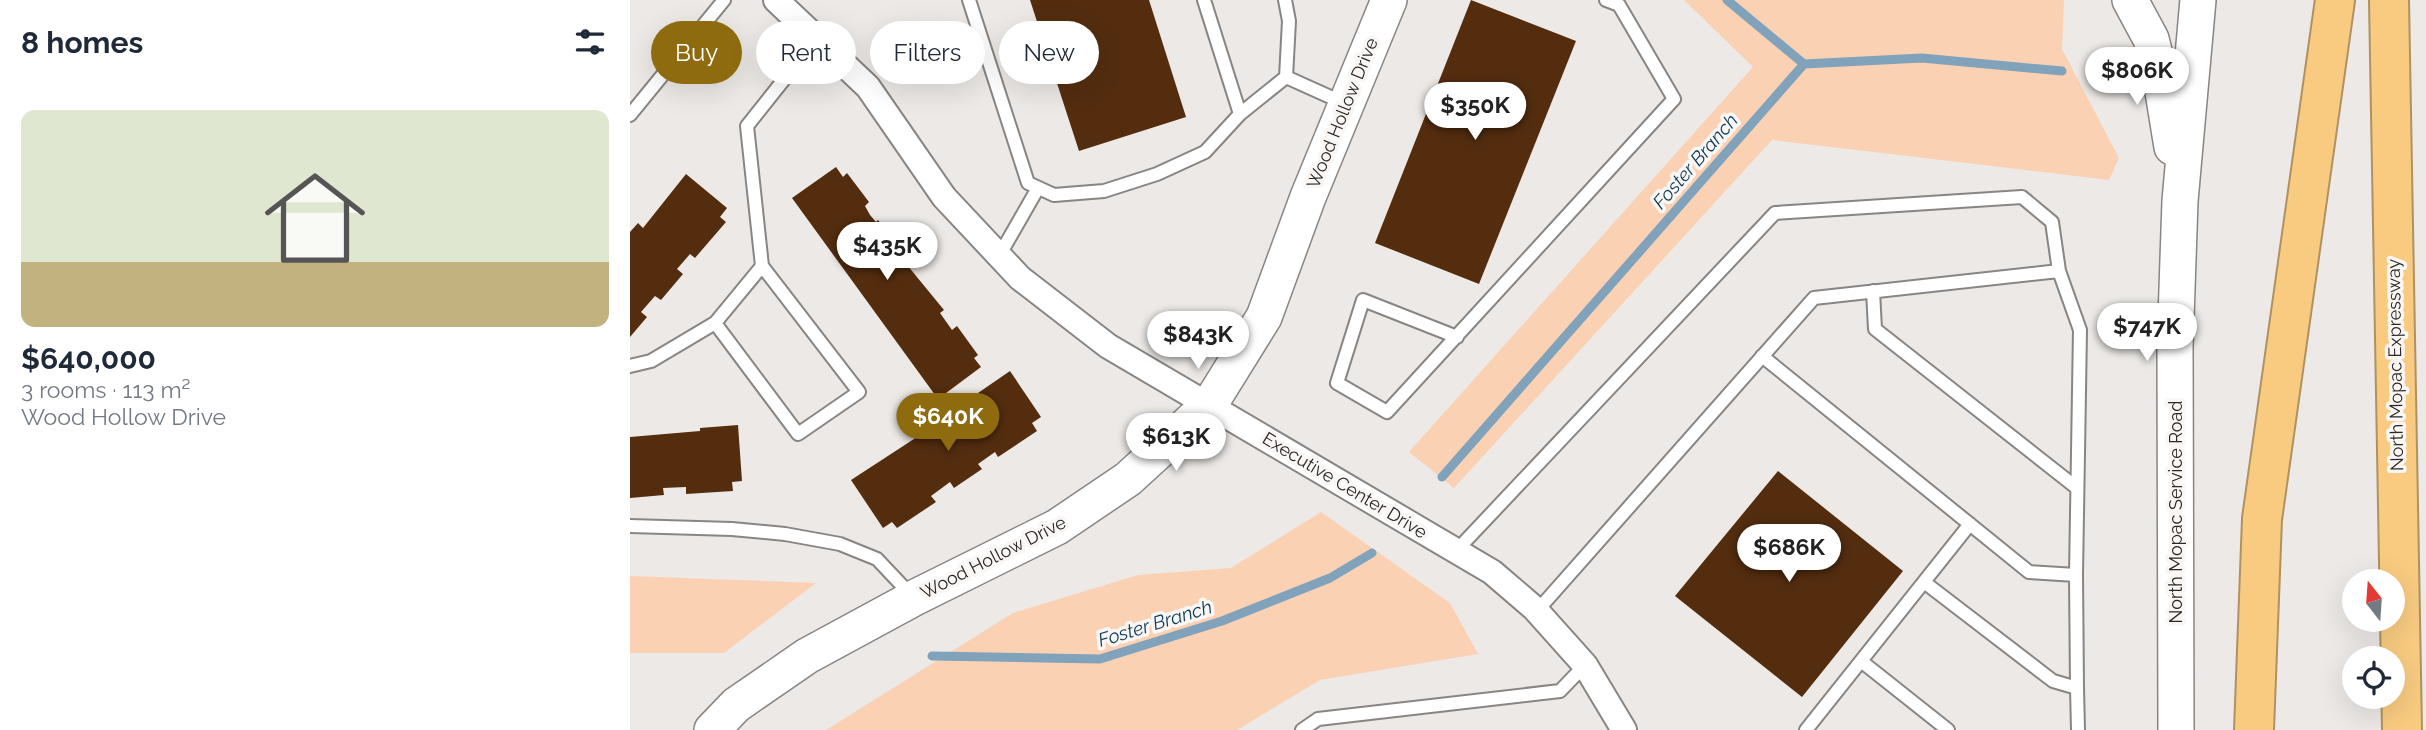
<!DOCTYPE html>
<html lang="en">
<head>
<meta charset="utf-8">
<style>
	:root { --surface:#fff; --page:#f6f6f7; --text:#1f2937; --muted:#747a83; --line:#e0e1e3; --accent:#8e6b0e }
	body { margin:0; font-family:Raleway,sans-serif; background:var(--page); color:var(--text); height:100vh; display:flex; flex-direction:column; font-size:26px; white-space:nowrap }
	* { box-sizing:border-box; margin:0 }
	p { font-size:23px; color:var(--muted) }
	.icon { flex:none; width:38px; height:38px; fill:none; stroke:currentColor; stroke-width:2; stroke-linecap:round; stroke-linejoin:round }
	.map { position:relative; flex:1; overflow:hidden }
	.drawer { display:flex; flex-direction:column; background:var(--surface); width:630px }
	.drawer>* { flex:none }
	.hud { position:absolute; left:21px; top:21px; width:665px; height:63px; display:flex; gap:14px }
	.needle { width:46px; rotate:343deg }
	.controls { position:absolute; left:1712px; top:569px; display:grid; gap:14px }
	.controls a { display:grid; place-items:center; width:63px; height:63px; border-radius:50%; background:var(--surface); box-shadow:0 7px 28px #0002; font-size:35px }
	.price { position:absolute; translate:-50% -60px; padding:0 16px; border-radius:24px; background:#fff; color:#222; font-size:23px; line-height:46px; filter:drop-shadow(0 2px 4px #0008) }
	.price::after { content:''; position:absolute; left:50%; top:42px; width:21px; height:16px; margin-left:-10px; background:inherit; clip-path:polygon(0 0,100% 0,50% 100%) }
	.price.selected { background:var(--accent); color:#fff }
	ul { padding:0; list-style:none }
	li { display:grid; align-content:center; gap:14px; height:371px; padding:0 21px }
	li+li { border-top:2px solid var(--line) }
	li span { display:grid; place-items:center; height:217px; border-radius:14px; color:#555 }
	li>.icon { margin-inline-start:auto }
	span .icon { width:126px; height:126px; fill:#fffc; stroke-width:1 }
	li b { font-size:30px }
	h2 { display:flex; justify-content:space-between; align-items:center; height:84px; padding:0 21px; font-size:30px }
	.pill { padding:0 24px; border-radius:32px; background:var(--surface); box-shadow:0 7px 28px #0002; font-size:24px; line-height:63px }
	.pill.selected { background:var(--accent); color:#fff }
	main { display:flex; flex:1; min-height:0 }
	.map>svg:first-child { display:block }
	.green { fill:#fbd1b4 }
	.lines { fill:none; stroke-linecap:round; stroke-linejoin:round }
	.stream { stroke:#80a2ba; stroke-width:9 }
	.building { fill:#542d0f }
	.lane-casing { stroke:#888583; stroke-width:16 }
	.street-casing { stroke:#888583; stroke-width:28 }
	.secondary-casing { stroke:#888583; stroke-width:38 }
	.highway-casing { stroke:#b09261; stroke-width:42 }
	.lane { stroke:#fff; stroke-width:12 }
	.street { stroke:#fff; stroke-width:24 }
	.secondary { stroke:#fff; stroke-width:35 }
	.highway { stroke:#f8cb80; stroke-width:38 }
	.labels { text-anchor:middle; dominant-baseline:central; stroke-width:7; stroke-linejoin:round; paint-order:stroke }
	.street-label { font-size:18px; fill:#292827; stroke:#faf6f4 }
	.water-label { font-size:19px; font-style:italic; fill:#0a3c59; stroke:#faf6f4 }
</style>
</head>
<body>
<main>
<section class="drawer">
<h2>8 homes<svg class="icon" aria-label="filters" viewBox="0 0 24 24"><path d="M4 7h16M4 17h16"/><circle cx="9" cy="7" r="2"/><circle cx="15" cy="17" r="2"/></svg></h2>
<ul>
<li><span style="background:linear-gradient(#dfe7d0 70%,#c2b280 0)"><svg class="icon" aria-label="home" viewBox="0 0 24 24"><path d="M3 11l9-7 9 7M6 9v11h12V9"/></svg></span><div><b>$640,000</b><p>3 rooms · 113 m²</p><p>Wood Hollow Drive</p></div></li>
</ul>
</section>
<div class="map">
<svg width="1796" height="730" viewBox="0 0 1796 730">
	<rect width="100%" height="100%" fill="#ece9e6"/>
	<!-- green -->
	<path class="green" d="M1054,0H1434L1432,49L1489,158L1479,180L1142,140L824,488L779,452L1123,67Z
		M691,512L820,603L848,654L690,680L607,730H196L383,613L508,575L601,568Z
		M0,576L186,583L94,653H0Z"/>
	<g class="lines">
		<!-- stream -->
		<path class="stream" d="M1097,0L1174,64
			M812,477L1174,64L1292,58L1432,71
			M302,656L470,659L592,621L700,578L742,553"/>
	</g>
	<!-- building -->
	<path class="building" d="M400,0H519L556,117L449,151Z
		M841,0L946,41L849,284L745,243Z
		M206,167L213,177L217,173L239,202L235,206L240,215L246,222L248,220L276,257L273,260L314,310L310,313L322,330L327,326L348,355L344,358L351,367L308,399L162,198Z
		M56,174L97,208L90,217L96,222L65,258L60,254L47,269L53,274L31,300L25,296L11,312L17,317L0,337V232L8,223L13,228Z
		M380,371L411,417L402,423L407,431L368,457L365,452L348,464L352,469L324,488L320,482L301,496L306,502L267,528L262,522L253,528L221,480L350,396L348,393Z
		M108,425L112,481L102,482L103,491L56,494V487L33,488L34,495L0,498V437L70,431V428Z
		M1148,471L1273,571L1172,697L1045,596Z"/>
	<g class="lines">
		<defs>
			<path id="lane" d="M339,0L398,183L424,195L474,191L527,174L575,152L610,114
				M574,0L610,114L656,77
				M655,0L659,21L656,77L716,104
				M0,115L94,0
				M369,256L408,188
				M1243,291L1245,329L1447,488
				M85,323L132,266
				M827,337L733,300L707,383L757,412L1044,99L989,5L976,0
				M1132,356L1399,572L1446,575L1450,330L1429,271
				M0,366L21,361L85,323L168,434L229,392L132,266L117,126L187,38
				M0,526L102,529L155,534L210,544L247,559L281,595
				M826,551L1145,213L1392,197L1422,222L1429,271L1184,298L907,611
				M1294,582L1423,681L1447,688L1446,575
				M1231,661L1318,730
				M1447,688L1448,730
				M672,730L688,719L930,691L955,665
				M1176,730L1340,524"/>
			<path id="street" d="M146,0L238,87L314,197L390,278L478,346L862,572L904,608L955,665L994,730"/>
			<path id="secondary" d="M1500,0L1521,39L1531,80L1542,147
				M82,730L106,705L177,656L284,598L427,527L498,479L580,404L634,317L678,197L759,0
				M1546,730L1545,347L1550,201L1568,0"/>
			<path id="highway" d="M1759,0L1772,730
				M1624,730L1632,519L1705,0"/>
		</defs>
		<!-- lane casing -->
		<use href="#lane" class="lane-casing"/>
		<!-- street casing -->
		<use href="#street" class="street-casing"/>
		<!-- secondary casing -->
		<use href="#secondary" class="secondary-casing"/>
		<!-- highway casing -->
		<use href="#highway" class="highway-casing"/>
		<!-- lane -->
		<use href="#lane" class="lane"/>
		<!-- street -->
		<use href="#street" class="street"/>
		<!-- secondary -->
		<use href="#secondary" class="secondary"/>
		<!-- highway -->
		<use href="#highway" class="highway"/>
	</g>
	<g class="labels">
		<!-- street labels -->
		<g class="street-label">
			<text transform="translate(712 113) rotate(-68)">Wood Hollow Drive</text>
			<text transform="translate(1765 365) rotate(-91)">North Mopac Expressway</text>
			<text transform="translate(715 485) rotate(31)">Executive Center Drive</text>
			<text transform="translate(1545 512) rotate(-90)">North Mopac Service Road</text>
			<text transform="translate(363 557) rotate(-27)">Wood Hollow Drive</text>
		</g>
		<!-- water labels -->
		<g class="water-label">
			<text transform="translate(1065 161) rotate(-49)">Foster Branch</text>
			<text transform="translate(525 623) rotate(-17)">Foster Branch</text>
		</g>
	</g>
</svg>
<div class="controls">
<a><svg class="needle" viewBox="-14 -14 28 28"><path d="M0-13l5 13h-10z" fill="#e53935"/><path d="M0 13l5-13h-10z" fill="#747a83"/></svg></a>
<a><svg class="icon" aria-label="locate" viewBox="0 0 24 24"><circle cx="12" cy="12" r="6"/><path d="M12 2v4M12 18v4M2 12h4M18 12h4"/></svg></a>
</div>
<b class="price" style="left:1507px;top:107px">$806K</b>
<b class="price" style="left:845px;top:142px">$350K</b>
<b class="price" style="left:257px;top:282px">$435K</b>
<b class="price" style="left:1517px;top:363px">$747K</b>
<b class="price" style="left:568px;top:371px">$843K</b>
<b class="price selected" style="left:318px;top:453px">$640K</b>
<b class="price" style="left:546px;top:473px">$613K</b>
<b class="price" style="left:1159px;top:584px">$686K</b>
<div class="hud">
<a class="pill selected">Buy</a>
<a class="pill">Rent</a>
<a class="pill">Filters</a>
<a class="pill">New</a>
</div>
</div>
</main>
</body>
</html>
